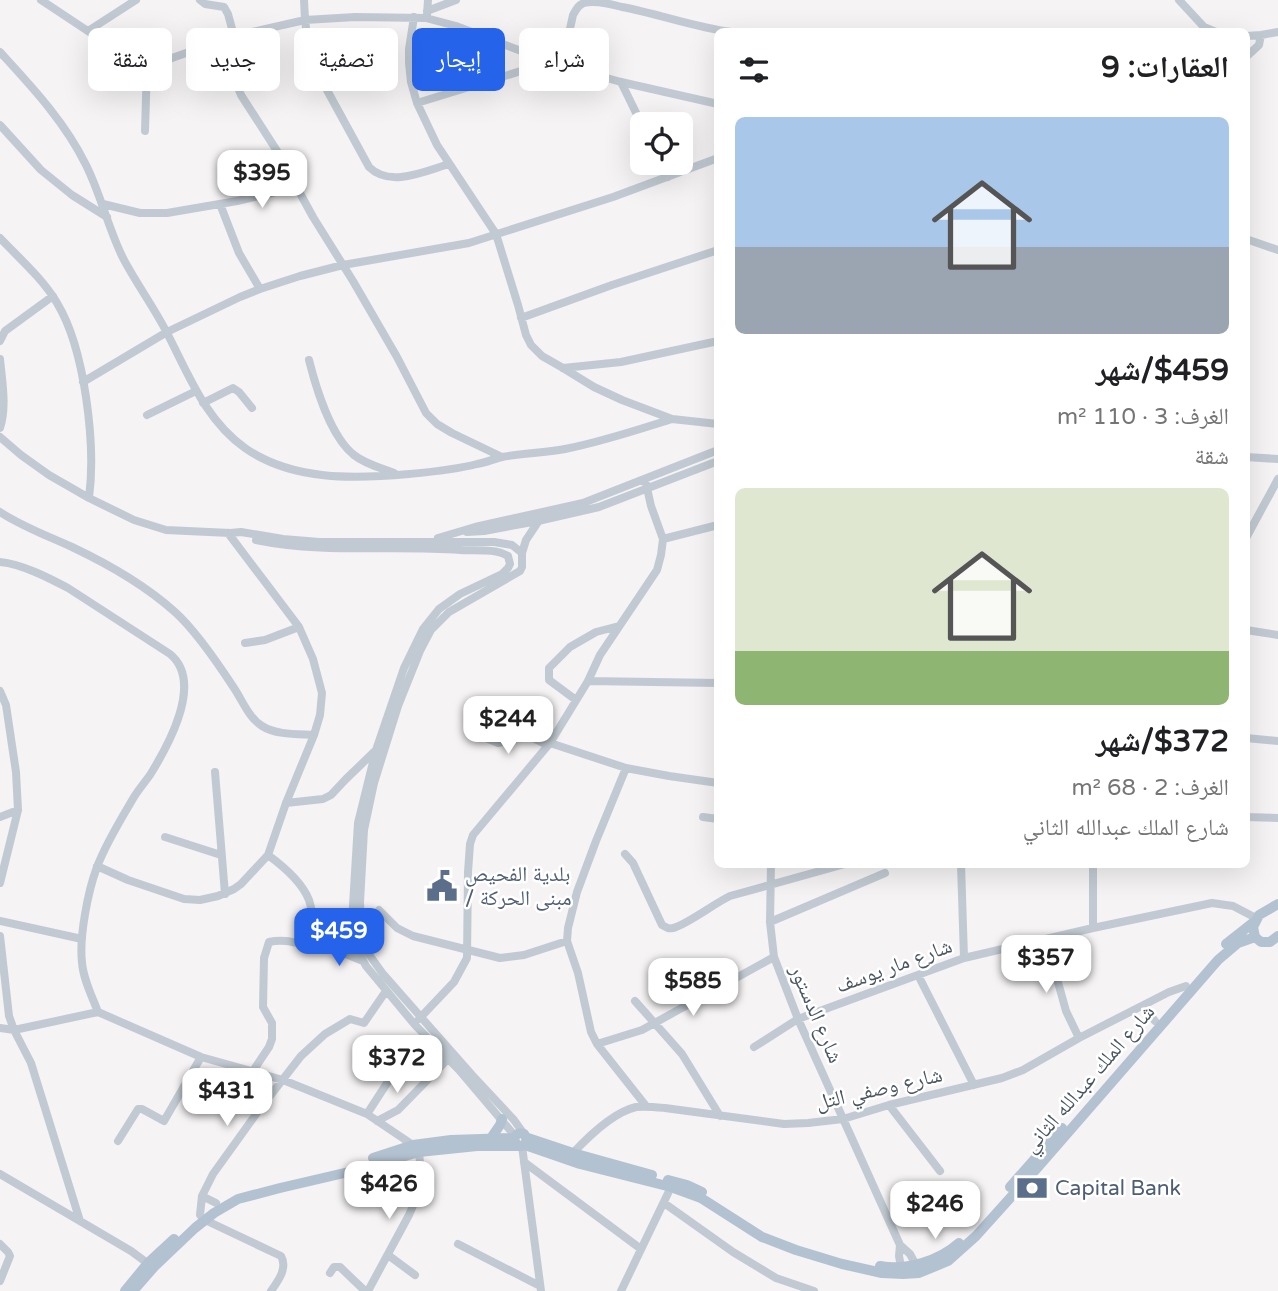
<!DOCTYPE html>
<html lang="ar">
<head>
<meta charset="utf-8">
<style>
	:root { --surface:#fff; --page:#f2f2f2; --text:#202124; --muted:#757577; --accent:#2563eb }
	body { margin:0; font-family:"Varela Round","Noto Naskh Arabic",sans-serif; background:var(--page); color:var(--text); direction:rtl; height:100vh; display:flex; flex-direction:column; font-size:26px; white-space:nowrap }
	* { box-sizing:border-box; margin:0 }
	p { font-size:23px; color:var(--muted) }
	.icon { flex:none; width:38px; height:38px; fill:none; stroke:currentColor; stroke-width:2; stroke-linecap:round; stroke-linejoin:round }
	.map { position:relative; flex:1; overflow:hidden; direction:ltr }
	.drawer { position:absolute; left:714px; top:28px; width:536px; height:840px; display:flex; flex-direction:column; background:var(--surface); border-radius:10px; box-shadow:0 7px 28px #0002; direction:rtl }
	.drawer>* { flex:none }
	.banner { position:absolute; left:21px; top:28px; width:588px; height:63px; direction:rtl; display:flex; gap:14px }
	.fabs { position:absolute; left:630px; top:112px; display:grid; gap:14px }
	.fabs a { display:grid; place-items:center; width:63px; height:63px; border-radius:10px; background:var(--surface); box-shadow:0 7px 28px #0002; font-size:35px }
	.price { position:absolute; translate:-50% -60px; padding:0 16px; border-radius:14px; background:#fff; color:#222; font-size:23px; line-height:46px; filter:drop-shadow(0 2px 4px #0008) }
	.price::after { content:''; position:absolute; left:50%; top:42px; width:21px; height:16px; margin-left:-10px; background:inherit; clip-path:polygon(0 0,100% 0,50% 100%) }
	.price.active { background:var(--accent); color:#fff }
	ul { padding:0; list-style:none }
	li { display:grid; align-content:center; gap:14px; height:371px; padding:0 21px }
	li span { display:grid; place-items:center; height:217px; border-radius:10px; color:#555 }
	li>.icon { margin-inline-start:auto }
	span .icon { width:126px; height:126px; fill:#fffc; stroke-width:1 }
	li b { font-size:30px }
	h2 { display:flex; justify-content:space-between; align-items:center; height:84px; padding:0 21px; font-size:30px }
	.chip { padding:0 24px; border-radius:10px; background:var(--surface); box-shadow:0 7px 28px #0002; font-size:24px; line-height:63px }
	.chip.active { background:var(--accent); color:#fff }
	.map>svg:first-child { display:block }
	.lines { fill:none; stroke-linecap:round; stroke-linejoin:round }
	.minor { stroke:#c1cad2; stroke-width:8 }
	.major { stroke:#b3c2d1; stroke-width:10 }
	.labels { text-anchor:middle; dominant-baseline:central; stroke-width:5; stroke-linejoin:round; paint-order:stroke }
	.service-label { font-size:21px; fill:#4e5e75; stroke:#fff; text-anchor:start }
	.street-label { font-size:21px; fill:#4a5661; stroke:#fff }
</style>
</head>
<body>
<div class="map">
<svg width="1278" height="1291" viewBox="0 0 1278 1291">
	<rect width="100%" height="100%" fill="#f5f3f3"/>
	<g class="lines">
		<!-- minor -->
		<path class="minor" d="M41,0L133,61L147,65L155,64L234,36L305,20L355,17L426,18L456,26L550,62L621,82L718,104
			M200,0L205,4L224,7L228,14L234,36
			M304,0L305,20L309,51L316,70L369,167C390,188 425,171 449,164
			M1179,0L1204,27L1216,32
			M427,11L456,0
			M427,15L428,0
			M414,17L409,49V63L411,82L417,103L437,145L496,234L518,305L526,335L531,345L542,356L563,368L594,387L622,400L672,419L718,424
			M88,31L136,0
			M1246,36L1261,35L1278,32
			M219,41L241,95L277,151L313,217L353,281L397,357L426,413L437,424L452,433L502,457
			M0,52C32,87 65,122 86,165C101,195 108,228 123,258C136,283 153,306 166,331C188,373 205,420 245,448C292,481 354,479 409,474C431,472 454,470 477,464C485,463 493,459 502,457C523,453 544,453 565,449C601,442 637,430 672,419
			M1246,57L1259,45L1261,35
			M562,65L573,15C576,10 578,5 584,3C595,0 611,4 622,7C659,14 694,27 731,32
			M621,82L642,125
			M417,103L550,62
			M0,125L41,170L72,195L107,217
			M145,131L147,65
			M660,163L668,177
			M103,204L140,213H167L237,201L297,187
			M220,204L239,253L260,289
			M0,238C19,258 43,279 57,303C85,349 96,445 89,498
			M1246,239L1278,250
			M521,318L612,285L718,250
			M0,341L5,331L53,296
			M0,359C2,381 7,407 0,428
			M309,360C316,388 331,437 354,455C365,464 381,468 394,473
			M563,368L621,362L718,341
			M83,382L167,332L240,297L260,289L300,276L343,265L469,243L613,197L718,158
			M203,403L233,388L239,392L252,408
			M147,415L196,391
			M0,437L21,455L49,475L89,498L134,520L166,530L230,533L241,532L283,539L319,542H494L512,545L522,553V567L520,571L449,612L431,630L420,651L398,706L374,783L364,830L360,902L361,933L368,953L383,974L472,1075L514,1120L524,1134
			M1246,457L1278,459
			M0,512C23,527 48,536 72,547C108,564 145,585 175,612C195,630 219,665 234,688C242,700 249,718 262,726C276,735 298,734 314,735
			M467,532L484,531L538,521L599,507L718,461
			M438,538L475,527L583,503L718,450
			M1246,538L1278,479
			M663,539L718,525
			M256,540C324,554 392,545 460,550C475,551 495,548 508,556L510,564L508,568L502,574L460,594L439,609L423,629L404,668L376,750L358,823L352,922L355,946L366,966L415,1025L459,1070L515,1136
			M522,553L526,540L538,522
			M0,562C22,564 49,578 68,588L170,654C204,682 168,746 150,775C145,782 139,789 134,797C121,819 106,843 97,867C88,891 79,937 82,962C83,979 92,996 98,1012L201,1057L283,1080L367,1114L413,1145
			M1246,630L1278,635
			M245,643L265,640L299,627
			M588,681L718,683
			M0,691L6,705L16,772L18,810L0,883
			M576,700L549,680V668L570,647L596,632L619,626
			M479,735L498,743L502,742L513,734L521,732L547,745
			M1246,738L1278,741
			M550,743L626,768L669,776L718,783
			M626,768L596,841L577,892L568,928L567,941L578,973L591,1032L597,1044L646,1106
			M215,772L225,894
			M286,803L323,799L331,795L346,779L374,752
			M0,817L18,810
			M703,817L718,819
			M1246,817L1278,818
			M165,837L221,855
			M625,854L633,863L662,925C668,928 667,929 673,928C686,925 715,903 730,896L845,864
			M268,855C283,866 302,882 309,900C314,916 313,928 321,944L363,961
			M771,864L770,922L774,957L798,1019L900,1245L899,1256L902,1272
			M961,864L964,958
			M1093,864V928
			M97,866L128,880L184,899L200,900L218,896L234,889L241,884L268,855L286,803L314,735L320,715L322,693L313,659L299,627L228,533
			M379,910L397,928L413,936L500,958L524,955L567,941
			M0,921L82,939
			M770,922L885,873
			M0,936L9,1016L14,1030L31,1063L80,1221
			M1046,939L1066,1011L1079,1038
			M918,975L974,1085
			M635,1001L682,1054L720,1116
			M1143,1006L1155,1021
			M419,1019L454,982L467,958L468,872L470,844L473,835L550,743L588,681L600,655L657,570L661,555L663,539L651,506L645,479
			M0,1028L14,1030L98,1012
			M597,1044L642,1030L774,957
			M754,1047L798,1019L964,958L1093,928L1212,903L1233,906L1256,918
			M253,1071L269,1047L272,1039V1023L263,1007L264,958L269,942C292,937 306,949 326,946
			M889,1105L940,1171
			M367,1114L402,1060
			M377,1121L398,1110L448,1059
			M118,1141L138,1109H142L164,1121L201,1057
			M522,1146L541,1291
			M573,1153C588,1137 614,1112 636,1107C646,1106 655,1107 665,1108L784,1124L808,1123L843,1119L889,1105L1002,1078L1023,1070L1079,1038L1169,992L1186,986
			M524,1162L641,1249
			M0,1174L131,1251L150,1265
			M202,1196L216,1203
			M664,1203L733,1252L776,1278L814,1291
			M0,1244L8,1252L10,1256L0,1281
			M458,1244L540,1286
			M900,1245L910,1254L917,1267
			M388,1255L415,1275
			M330,1273L334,1267H340L365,1291
			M271,1291C278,1281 288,1268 281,1256L205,1220L200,1215L202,1196L213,1174L259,1110L301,1056L325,1034L350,1019L364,1023L386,991
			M368,1291L409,1215L419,1192L421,1174L419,1152
			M621,1291L671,1187"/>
		<!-- major -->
		<path class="major" d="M1278,904L1259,915L1253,927L1255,937L1261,942H1270L1278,936
			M1226,944L1254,922
			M491,1138L500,1125L502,1119
			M528,1138L573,1153L652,1175
			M525,1145L580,1164L671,1187L701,1198L762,1237L796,1250L842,1264L882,1273L903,1274L919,1273L948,1261L976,1236L1039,1166L1218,960L1238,943L1255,937
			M373,1158L413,1145L451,1140L514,1138
			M668,1180L687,1185L702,1192
			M1010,1187L1062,1128
			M880,1266C906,1271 939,1261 959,1243
			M125,1291L148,1263L174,1239
			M133,1291L154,1267L195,1228L214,1213L238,1199L280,1188L353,1171L419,1152L477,1146H522L528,1141L524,1134C518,1132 515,1135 514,1140L517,1145"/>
	</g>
	<!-- icons -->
	<defs>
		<symbol id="civic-bare" viewBox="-9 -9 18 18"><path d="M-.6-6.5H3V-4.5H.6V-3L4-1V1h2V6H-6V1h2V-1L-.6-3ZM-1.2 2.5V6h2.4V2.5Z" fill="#5c6f8a" stroke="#fff" stroke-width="2.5" paint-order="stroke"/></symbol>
		<symbol id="bank-bare" viewBox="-9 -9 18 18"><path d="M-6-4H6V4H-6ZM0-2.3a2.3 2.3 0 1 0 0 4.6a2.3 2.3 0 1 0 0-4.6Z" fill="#5c6f8a" stroke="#fff" stroke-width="2.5" paint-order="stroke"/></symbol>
	</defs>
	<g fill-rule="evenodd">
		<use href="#civic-bare" x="420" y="864" width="44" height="44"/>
		<use href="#bank-bare" x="1010" y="1166" width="44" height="44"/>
	</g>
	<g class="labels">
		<!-- service labels -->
		<g class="service-label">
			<text x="465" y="874">بلدية الفحيص<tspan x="465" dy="24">/ مبنى الحركة</tspan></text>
			<text x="1055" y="1188">Capital Bank</text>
		</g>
		<!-- street labels -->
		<g class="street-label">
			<text transform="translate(894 966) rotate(-20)">شارع مار يوسف</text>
			<text transform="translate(816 1014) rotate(67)">شارع الدستور</text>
			<text transform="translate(1089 1079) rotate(-49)">شارع الملك عبدالله الثاني</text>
			<text transform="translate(879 1089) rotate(-13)">شارع وصفي التل</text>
		</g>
	</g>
</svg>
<div class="fabs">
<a><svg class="icon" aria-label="locate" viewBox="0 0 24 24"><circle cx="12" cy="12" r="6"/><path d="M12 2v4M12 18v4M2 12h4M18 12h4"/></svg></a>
</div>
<b class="price" style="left:262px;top:210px">$395</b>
<b class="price" style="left:508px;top:756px">$244</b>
<b class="price active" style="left:339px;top:968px">$459</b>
<b class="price" style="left:1046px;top:995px">$357</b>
<b class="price" style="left:693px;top:1018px">$585</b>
<b class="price" style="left:397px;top:1095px">$372</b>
<b class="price" style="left:227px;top:1128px">$431</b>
<b class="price" style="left:389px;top:1221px">$426</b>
<b class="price" style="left:935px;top:1241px">$246</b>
<div class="banner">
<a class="chip">شراء</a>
<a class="chip active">إيجار</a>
<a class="chip">تصفية</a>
<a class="chip">جديد</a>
<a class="chip">شقة</a>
</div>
<section class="drawer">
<h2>العقارات: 9<svg class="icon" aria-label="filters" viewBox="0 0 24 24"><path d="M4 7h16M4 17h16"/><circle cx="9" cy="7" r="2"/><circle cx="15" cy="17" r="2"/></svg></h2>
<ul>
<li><span style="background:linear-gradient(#a9c7e8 60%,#9aa5b1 0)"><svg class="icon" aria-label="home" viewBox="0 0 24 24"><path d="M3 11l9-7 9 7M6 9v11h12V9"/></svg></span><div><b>$459/شهر</b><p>الغرف: 3 · 110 m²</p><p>شقة</p></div></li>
<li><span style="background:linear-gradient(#dfe7d0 75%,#8fb573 0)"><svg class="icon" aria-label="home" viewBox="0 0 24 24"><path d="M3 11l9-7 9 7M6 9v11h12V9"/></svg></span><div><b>$372/شهر</b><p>الغرف: 2 · 68 m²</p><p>شارع الملك عبدالله الثاني</p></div></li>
</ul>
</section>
</div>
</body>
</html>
